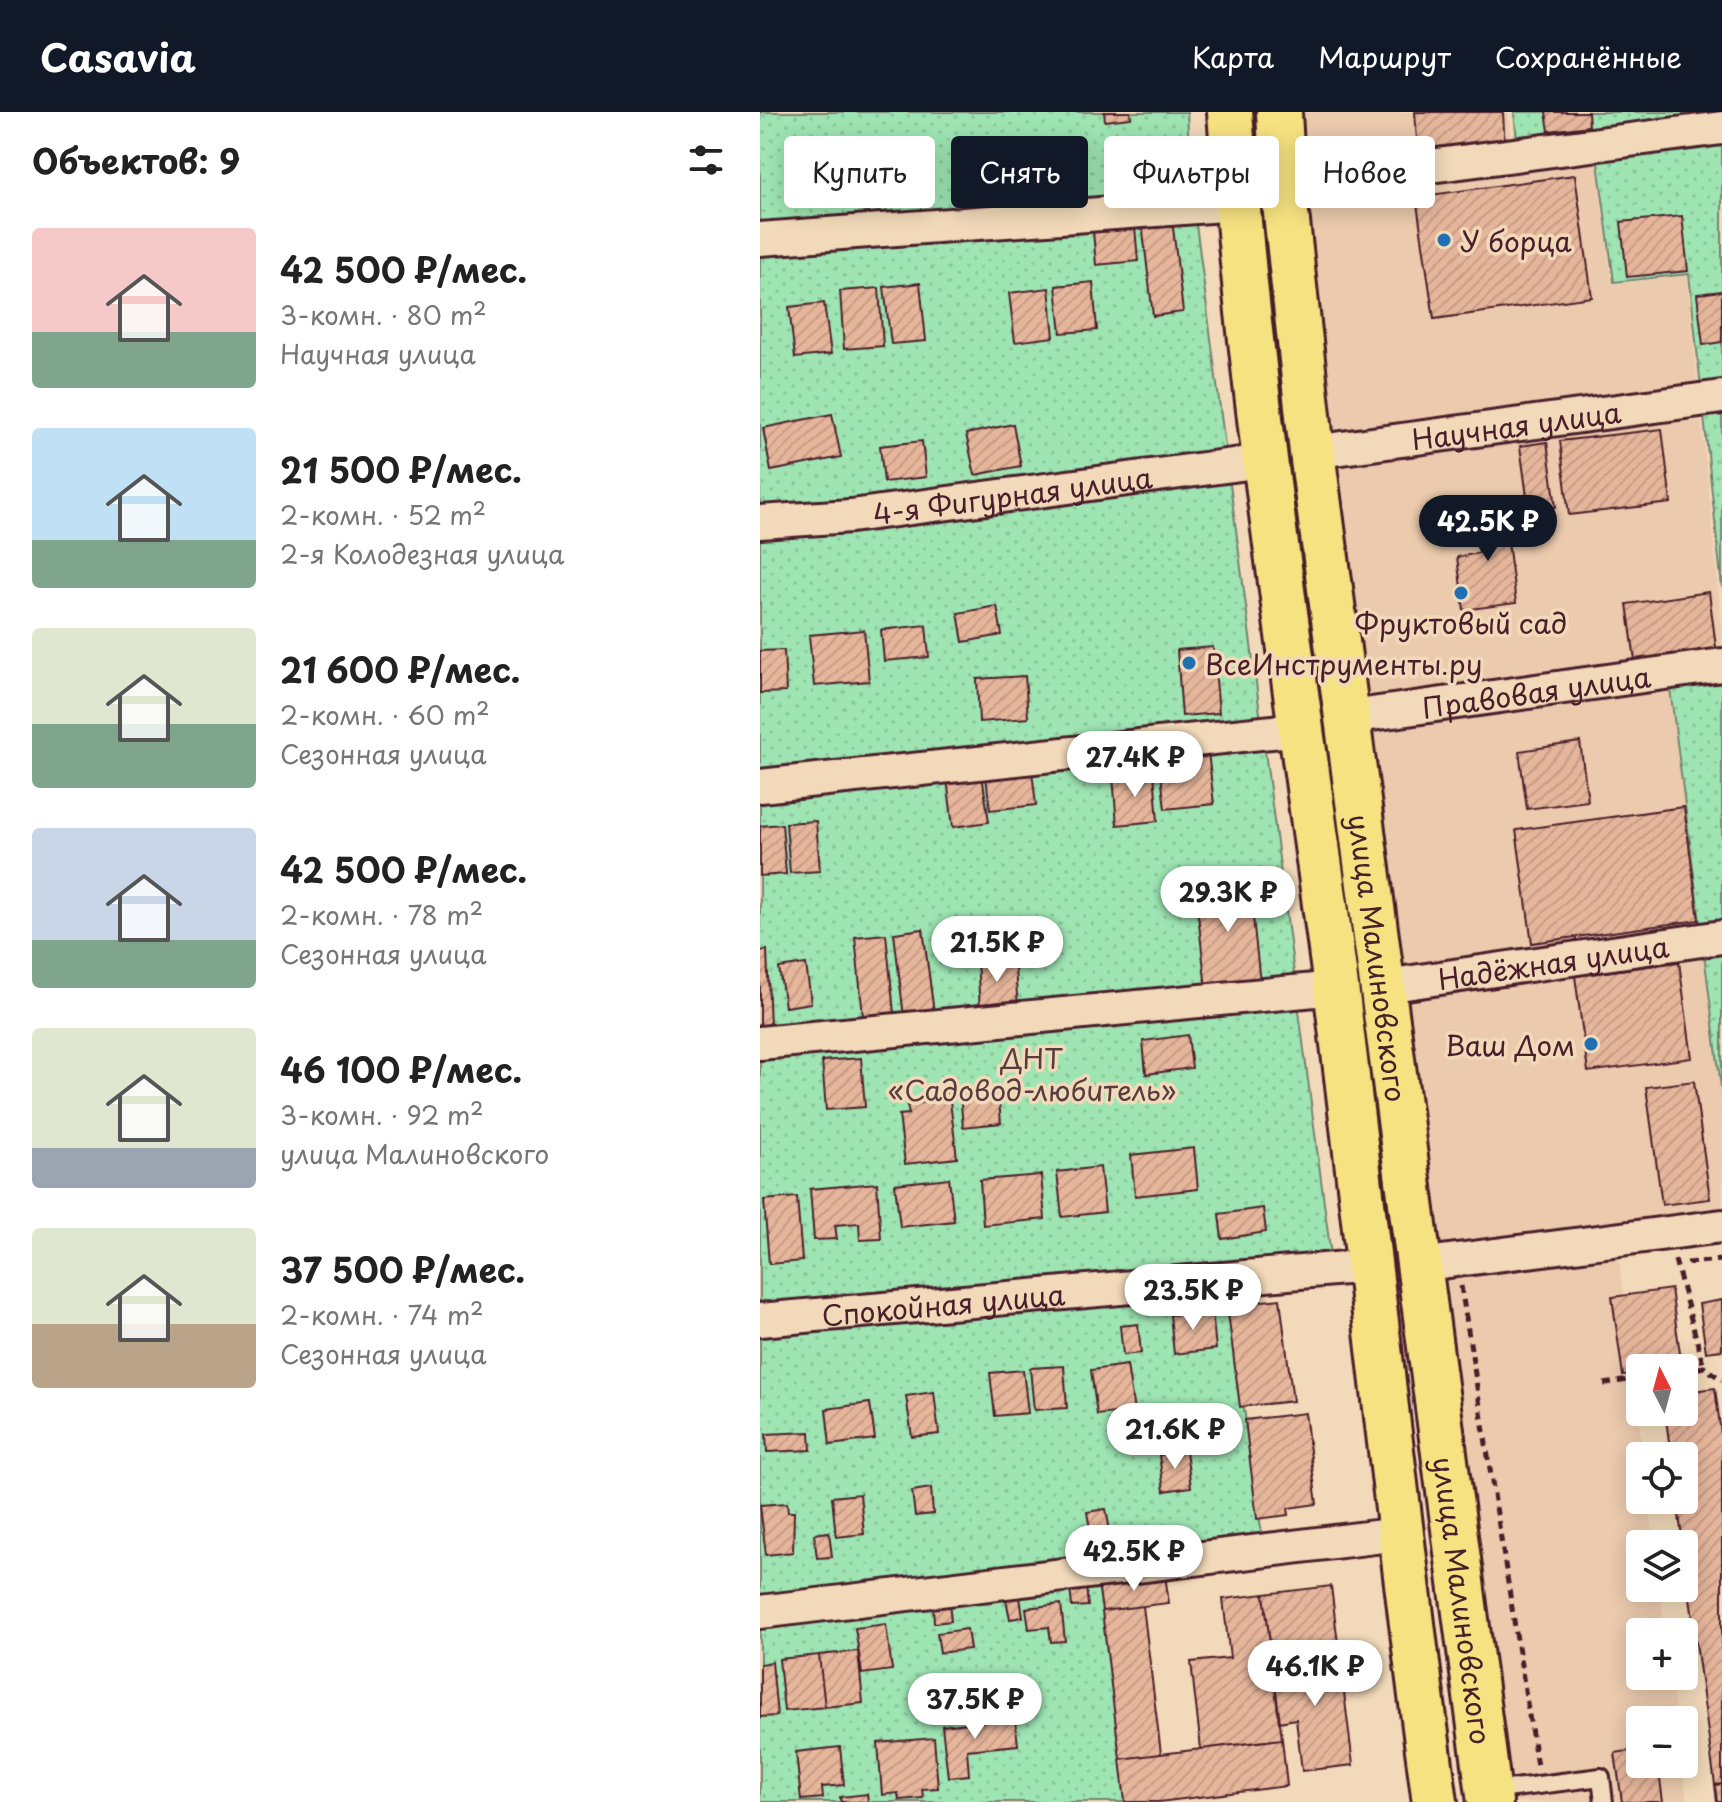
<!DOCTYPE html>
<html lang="ru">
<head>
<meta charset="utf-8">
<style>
	:root { --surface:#fff; --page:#f2f2f2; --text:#222; --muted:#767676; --accent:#111827 }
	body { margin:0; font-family:"Playpen Sans",sans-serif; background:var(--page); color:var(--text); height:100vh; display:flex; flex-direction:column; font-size:30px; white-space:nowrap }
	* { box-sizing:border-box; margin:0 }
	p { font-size:26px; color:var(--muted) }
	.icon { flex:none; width:44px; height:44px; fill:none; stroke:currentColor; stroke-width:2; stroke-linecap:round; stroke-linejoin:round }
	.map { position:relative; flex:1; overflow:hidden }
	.details { display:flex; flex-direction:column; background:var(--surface); width:760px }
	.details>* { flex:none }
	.hud { position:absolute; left:24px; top:24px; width:760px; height:72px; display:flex; gap:16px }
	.needle { width:52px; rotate:354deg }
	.buttons { position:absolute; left:866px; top:1242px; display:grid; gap:16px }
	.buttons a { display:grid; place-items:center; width:72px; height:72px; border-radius:8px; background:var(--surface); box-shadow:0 4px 20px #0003; font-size:40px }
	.price { position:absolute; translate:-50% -68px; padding:0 18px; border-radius:28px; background:#fff; color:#222; font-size:26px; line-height:52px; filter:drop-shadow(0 2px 4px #0008) }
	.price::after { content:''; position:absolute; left:50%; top:48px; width:24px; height:18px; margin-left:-12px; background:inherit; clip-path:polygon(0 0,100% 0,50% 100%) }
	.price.on { background:var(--accent); color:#fff }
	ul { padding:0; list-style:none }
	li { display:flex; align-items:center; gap:24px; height:200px; padding:0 32px }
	li span { display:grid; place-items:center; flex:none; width:224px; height:160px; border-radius:8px; color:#555 }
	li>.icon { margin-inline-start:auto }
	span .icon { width:96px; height:96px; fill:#fffc; stroke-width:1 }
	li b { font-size:34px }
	h2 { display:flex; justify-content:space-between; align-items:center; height:96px; padding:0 32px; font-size:34px }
	.chip { padding:0 28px; border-radius:8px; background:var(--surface); box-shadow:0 4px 20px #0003; font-size:28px; line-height:72px }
	.chip.on { background:var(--accent); color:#fff }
	header { display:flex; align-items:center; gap:48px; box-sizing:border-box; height:112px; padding:0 40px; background:var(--accent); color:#fff }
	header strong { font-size:38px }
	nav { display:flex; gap:44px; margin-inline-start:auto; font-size:28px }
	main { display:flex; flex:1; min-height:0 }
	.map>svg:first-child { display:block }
	.built { fill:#ebcaad }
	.garden { fill:url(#garden-dots); stroke:#74826f; stroke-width:2 }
	.building { fill:url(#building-hatch); stroke:#4a1f2b; stroke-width:2 }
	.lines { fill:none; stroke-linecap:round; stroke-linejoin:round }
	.service-casing { stroke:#4a1f2b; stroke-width:22 }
	.minor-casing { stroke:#4a1f2b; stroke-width:38 }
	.trunk-casing { stroke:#4a1f2b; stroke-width:50 }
	.path { stroke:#4a1f2b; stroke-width:5; stroke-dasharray:8 6; stroke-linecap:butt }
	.service { stroke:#f1d9b9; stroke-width:16 }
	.minor { stroke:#f1d9b9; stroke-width:32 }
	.trunk { stroke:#f7e281; stroke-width:44 }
	.poi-dot { fill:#1f6fb2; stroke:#f1d9b9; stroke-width:3 }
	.labels { text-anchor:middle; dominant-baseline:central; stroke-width:7; stroke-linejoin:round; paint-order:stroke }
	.poi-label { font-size:28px; fill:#4a1f2b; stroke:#f1d9b9; text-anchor:start }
	.street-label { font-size:28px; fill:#4a1f2b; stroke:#f1d9b9 }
	.park-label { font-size:28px; fill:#573d3f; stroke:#f1d9b9 }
</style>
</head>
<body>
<header>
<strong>Casavia</strong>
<nav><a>Карта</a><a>Маршрут</a><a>Сохранённые</a></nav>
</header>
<main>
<section class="details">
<h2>Объектов: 9<svg class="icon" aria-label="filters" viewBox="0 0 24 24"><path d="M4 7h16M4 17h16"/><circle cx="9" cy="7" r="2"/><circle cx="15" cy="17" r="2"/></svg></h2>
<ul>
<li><span style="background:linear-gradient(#f6c9c9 65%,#7fa58c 0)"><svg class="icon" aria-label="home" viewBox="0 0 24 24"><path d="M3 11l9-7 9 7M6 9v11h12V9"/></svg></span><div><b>42 500 ₽/мес.</b><p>3-комн. · 80 m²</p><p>Научная улица</p></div></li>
<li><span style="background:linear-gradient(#bfe0f5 70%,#7fa58c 0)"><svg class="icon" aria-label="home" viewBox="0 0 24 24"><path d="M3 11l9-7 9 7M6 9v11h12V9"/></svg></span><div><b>21 500 ₽/мес.</b><p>2-комн. · 52 m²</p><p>2-я Колодезная улица</p></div></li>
<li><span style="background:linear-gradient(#dfe7d0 60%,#7fa58c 0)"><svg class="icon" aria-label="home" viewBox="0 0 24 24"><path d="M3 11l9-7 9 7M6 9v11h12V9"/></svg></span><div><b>21 600 ₽/мес.</b><p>2-комн. · 60 m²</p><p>Сезонная улица</p></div></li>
<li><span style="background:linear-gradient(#c9d6e8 70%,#7fa58c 0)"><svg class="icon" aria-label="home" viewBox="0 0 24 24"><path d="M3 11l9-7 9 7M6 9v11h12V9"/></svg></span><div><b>42 500 ₽/мес.</b><p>2-комн. · 78 m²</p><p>Сезонная улица</p></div></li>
<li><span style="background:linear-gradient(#dfe7d0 75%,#9aa5b1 0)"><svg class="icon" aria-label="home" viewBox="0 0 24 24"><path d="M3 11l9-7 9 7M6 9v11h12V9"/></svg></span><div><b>46 100 ₽/мес.</b><p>3-комн. · 92 m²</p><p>улица Малиновского</p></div></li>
<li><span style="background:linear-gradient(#dfe7d0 60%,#b9a48a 0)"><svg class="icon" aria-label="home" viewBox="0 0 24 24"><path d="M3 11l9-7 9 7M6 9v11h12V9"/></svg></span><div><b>37 500 ₽/мес.</b><p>2-комн. · 74 m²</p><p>Сезонная улица</p></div></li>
</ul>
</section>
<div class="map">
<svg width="962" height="1690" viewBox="0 0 962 1690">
	<defs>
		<pattern id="garden-dots" width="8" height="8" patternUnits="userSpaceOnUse" patternTransform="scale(2)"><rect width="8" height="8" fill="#9ee5b3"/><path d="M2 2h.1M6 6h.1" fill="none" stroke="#8ac49a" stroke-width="1.8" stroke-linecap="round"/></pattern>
		<pattern id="building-hatch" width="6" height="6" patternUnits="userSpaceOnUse" patternTransform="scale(2)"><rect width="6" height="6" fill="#e6b69b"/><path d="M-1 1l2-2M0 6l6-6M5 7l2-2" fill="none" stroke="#c79c86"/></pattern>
	</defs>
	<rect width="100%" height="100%" fill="#f1d9b9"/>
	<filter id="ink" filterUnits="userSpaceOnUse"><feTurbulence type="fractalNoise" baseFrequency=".0125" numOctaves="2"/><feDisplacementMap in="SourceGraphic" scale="16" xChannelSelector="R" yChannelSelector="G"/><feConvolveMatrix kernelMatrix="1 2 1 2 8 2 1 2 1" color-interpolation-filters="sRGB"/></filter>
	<g filter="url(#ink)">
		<!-- built -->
		<path class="built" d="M543,0H748L753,50L835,41L852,172L927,164L962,515V547L906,554L962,996V1104L857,1132L883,1344H880V1388H889L894,1432H880V1476H900L905,1520H880V1564H911L916,1608H880V1652H922L927,1690H752L677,1147L546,79Z"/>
		<!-- garden -->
		<path class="garden" d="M0,0H427L431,74L571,1144L464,1156L502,1423L340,1445L372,1690H0Z
			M754,0H962V476L929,162L854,170L835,28L758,38Z
			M962,562V983L909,568Z"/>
		<!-- building -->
		<path class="building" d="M344,0H370L371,6L345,9Z
			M655,0H743L745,38L658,44Z
			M786,0H828L829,14L789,19Z
			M815,63L832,185L674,207L656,85Z
			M922,104L928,159L867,165L861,110Z
			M412,107L423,200L393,204L382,111Z
			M375,115L378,149L336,153L333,119Z
			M333,170L337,218L301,221L296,174Z
			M160,171L166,229L131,232L124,175Z
			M119,176L123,234L84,237L80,179Z
			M289,176L294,225L255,230L249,181Z
			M962,179V230L943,233L937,182Z
			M64,191L71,242L35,246L29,195Z
			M72,302L81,345L11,359L3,316Z
			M253,312L261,354L215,363L206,322Z
			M902,317L911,391L809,403L800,329Z
			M162,329L166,365L124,370L120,334Z
			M787,330L796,395L769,399L760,334Z
			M743,392L756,491L704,498L697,445L719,441L714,395Z
			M949,480L957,543L876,555L867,492Z
			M237,494L242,523L203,530L198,501Z
			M166,513L169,545L124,549L121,518Z
			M104,518L109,569L54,574L49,523Z
			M453,535L459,601L422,604L417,538Z
			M24,538L26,580L0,581V539Z
			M265,564L268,606L219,610L217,567Z
			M820,630L828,689L767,697L759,639Z
			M448,640L454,692L405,697L399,645Z
			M272,659L276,693L230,698L226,664Z
			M394,661L398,709L357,713L353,664Z
			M222,663L229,710L193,715L187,667Z
			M924,695L939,808L772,831L756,718Z
			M56,709L60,759L30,761L26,711Z
			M22,712L26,762L0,764V714Z
			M489,768L500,871L446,877L435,774Z
			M163,817L174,901L144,905L134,821Z
			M126,822L134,901L103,904L95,825Z
			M7,838L10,915H0V839Z
			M254,845L258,895L220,898L217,848Z
			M919,850L932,946L828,960L815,864Z
			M46,852L51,891L25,895L19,856Z
			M428,923L432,956L386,962L383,929Z
			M101,946L105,995L66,998L62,949Z
			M934,969L950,1087L902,1093L886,975Z
			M238,977L241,1011L203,1015L200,981Z
			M189,981L197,1046L145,1052L139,1003L149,1002L147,993L167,990L166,984Z
			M434,1036L438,1077L375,1084L371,1043Z
			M340,1055L345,1100L302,1105L297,1060Z
			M281,1063L285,1107L223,1113L220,1068Z
			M189,1066L194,1109L140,1115L135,1072Z
			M117,1071L121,1127L100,1128L99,1111L75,1113L77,1127L54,1128L50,1077Z
			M37,1085L42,1149L9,1152L4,1088Z
			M503,1096L506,1120L462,1127L459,1102Z
			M911,1177L922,1256H880V1262L863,1264L852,1185Z
			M520,1187L533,1289L480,1295L467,1193Z
			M962,1188V1238L946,1240L939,1192Z
			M452,1198L456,1237L414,1242L410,1203Z
			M378,1212L381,1241L363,1243L360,1214Z
			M367,1253L374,1299L337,1303L331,1258Z
			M304,1254L307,1296L274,1298L270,1256Z
			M263,1258L268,1301L235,1304L230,1261Z
			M955,1276L962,1329V1672L955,1673L917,1388H924V1344H911L905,1300H924V1280Z
			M174,1280L179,1322L152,1325L146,1284Z
			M110,1291L115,1327L70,1333L66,1297Z
			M545,1301L557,1392L528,1396L529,1403L497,1407L485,1308Z
			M50,1320L51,1338L7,1340L6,1322Z
			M426,1339L431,1375L404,1379L399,1343Z
			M171,1376L173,1402L155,1404L152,1379Z
			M100,1382L104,1422L76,1425L72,1385Z
			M27,1391L28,1400H34L33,1440L6,1443L0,1393Z
			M346,1397L350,1419L331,1423L327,1400Z
			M69,1420L72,1445L57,1446L54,1422Z
			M405,1463L409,1491L342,1499L338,1471Z
			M326,1473L328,1494L312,1495L310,1475Z
			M571,1474L579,1540L512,1548L504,1482Z
			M504,1482L522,1627L441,1637L431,1550L470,1546L463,1487Z
			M260,1485L263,1505L250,1507L246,1487Z
			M189,1490L191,1509L174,1511L173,1491Z
			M301,1492L305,1529L291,1530L289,1515L269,1517L266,1496Z
			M383,1494L401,1642L360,1647L342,1499Z
			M126,1512L132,1558L102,1562L95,1516Z
			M207,1517L210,1537L180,1541L177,1521Z
			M98,1539L103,1591L65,1595L59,1543Z
			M579,1540L593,1653L542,1659L536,1607L519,1610L512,1548Z
			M59,1543L65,1595L24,1599L19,1547Z
			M12,1550L17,1604L0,1605V1552Z
			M255,1606L258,1633L207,1638L209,1663L188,1665L182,1614Z
			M174,1626L178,1676L162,1677L163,1686L139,1688L138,1681L122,1683L118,1631Z
			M522,1627L527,1674L399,1690H365L360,1647Z
			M80,1635L84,1673L62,1675L63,1686L41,1688L36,1640Z
			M880,1637V1652H898L903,1690H862L855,1641Z
			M962,1672V1690H957L955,1673Z
			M107,1682L108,1690H81L80,1685Z"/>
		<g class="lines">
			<defs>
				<path id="service" d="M731,1679L841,1665L844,1690"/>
				<g id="minor">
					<path d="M523,73L962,16"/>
					<path d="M0,127L477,92"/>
					<path id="s1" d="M552,340L962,285"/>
					<path id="s2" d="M0,410L91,404L503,349"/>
					<path id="s3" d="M590,605L962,553"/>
					<path d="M0,674L540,617"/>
					<path id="s4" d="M625,874L962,825"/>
					<path d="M0,931L576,876"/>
					<path d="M658,1153L962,1114"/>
					<path id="s5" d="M0,1208L608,1154"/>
					<path d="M0,1500L639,1422"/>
				</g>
				<g id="trunk">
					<path d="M470,0C491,294 538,583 576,875C610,1146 638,1419 675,1690"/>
					<path id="s6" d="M519,0L523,73L552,340L730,1690"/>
				</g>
			</defs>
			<!-- service casing -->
			<use href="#service" class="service-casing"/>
			<!-- minor casing -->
			<use href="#minor" class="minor-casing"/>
			<!-- trunk casing -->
			<use href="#trunk" class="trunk-casing"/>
			<!-- path -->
			<path class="path" d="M915,1148L944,1255
				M927,1151L962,1148
				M701,1174L777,1654
				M924,1259L944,1255L962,1268
				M844,1272L880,1266"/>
			<!-- service -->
			<use href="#service" class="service"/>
			<!-- minor -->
			<use href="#minor" class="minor"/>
			<!-- trunk -->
			<use href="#trunk" class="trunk"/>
		</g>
	</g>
	<!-- markers -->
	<g class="poi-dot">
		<circle cx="684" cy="128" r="8"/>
		<circle cx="701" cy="481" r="8"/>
		<circle cx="429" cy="551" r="8"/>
		<circle cx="831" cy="932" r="8"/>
	</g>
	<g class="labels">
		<!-- poi labels -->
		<g class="poi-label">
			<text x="700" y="128">У борца</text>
			<text x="701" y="510" text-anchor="middle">Фруктовый сад</text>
			<text x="445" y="551">ВсеИнструменты.ру</text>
			<text x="815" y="932" text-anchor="end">Ваш Дом</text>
		</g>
		<!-- street labels -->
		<g class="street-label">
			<text stroke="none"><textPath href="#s1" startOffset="206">Научная улица</textPath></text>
			<text stroke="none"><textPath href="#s2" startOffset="254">4-я Фигурная улица</textPath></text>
			<text stroke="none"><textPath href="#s3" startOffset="188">Правовая улица</textPath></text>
			<text stroke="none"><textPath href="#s6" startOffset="852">улица Малиновского</textPath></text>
			<text stroke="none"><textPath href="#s4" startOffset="170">Надёжная улица</textPath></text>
			<text stroke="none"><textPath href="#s5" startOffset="184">Спокойная улица</textPath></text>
			<text stroke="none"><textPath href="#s6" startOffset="1500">улица Малиновского</textPath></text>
		</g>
		<!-- park labels -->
		<g class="park-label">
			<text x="272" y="945">ДНТ<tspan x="272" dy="32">«Садовод-любитель»</tspan></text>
		</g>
	</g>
</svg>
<div class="buttons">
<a><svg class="needle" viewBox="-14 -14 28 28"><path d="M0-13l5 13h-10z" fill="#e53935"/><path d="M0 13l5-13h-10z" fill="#767676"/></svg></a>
<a><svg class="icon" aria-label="locate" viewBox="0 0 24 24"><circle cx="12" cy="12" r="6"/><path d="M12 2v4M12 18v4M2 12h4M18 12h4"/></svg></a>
<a><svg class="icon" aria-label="layers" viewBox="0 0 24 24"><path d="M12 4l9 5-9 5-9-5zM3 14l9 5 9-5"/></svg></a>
<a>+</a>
<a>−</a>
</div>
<b class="price on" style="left:728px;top:451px">42.5K ₽</b>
<b class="price" style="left:375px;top:687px">27.4K ₽</b>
<b class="price" style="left:468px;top:822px">29.3K ₽</b>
<b class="price" style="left:237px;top:872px">21.5K ₽</b>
<b class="price" style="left:433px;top:1220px">23.5K ₽</b>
<b class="price" style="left:415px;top:1359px">21.6K ₽</b>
<b class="price" style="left:374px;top:1481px">42.5K ₽</b>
<b class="price" style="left:555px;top:1596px">46.1K ₽</b>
<b class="price" style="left:215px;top:1629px">37.5K ₽</b>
<div class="hud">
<a class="chip">Купить</a>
<a class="chip on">Снять</a>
<a class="chip">Фильтры</a>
<a class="chip">Новое</a>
</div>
</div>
</main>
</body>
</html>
